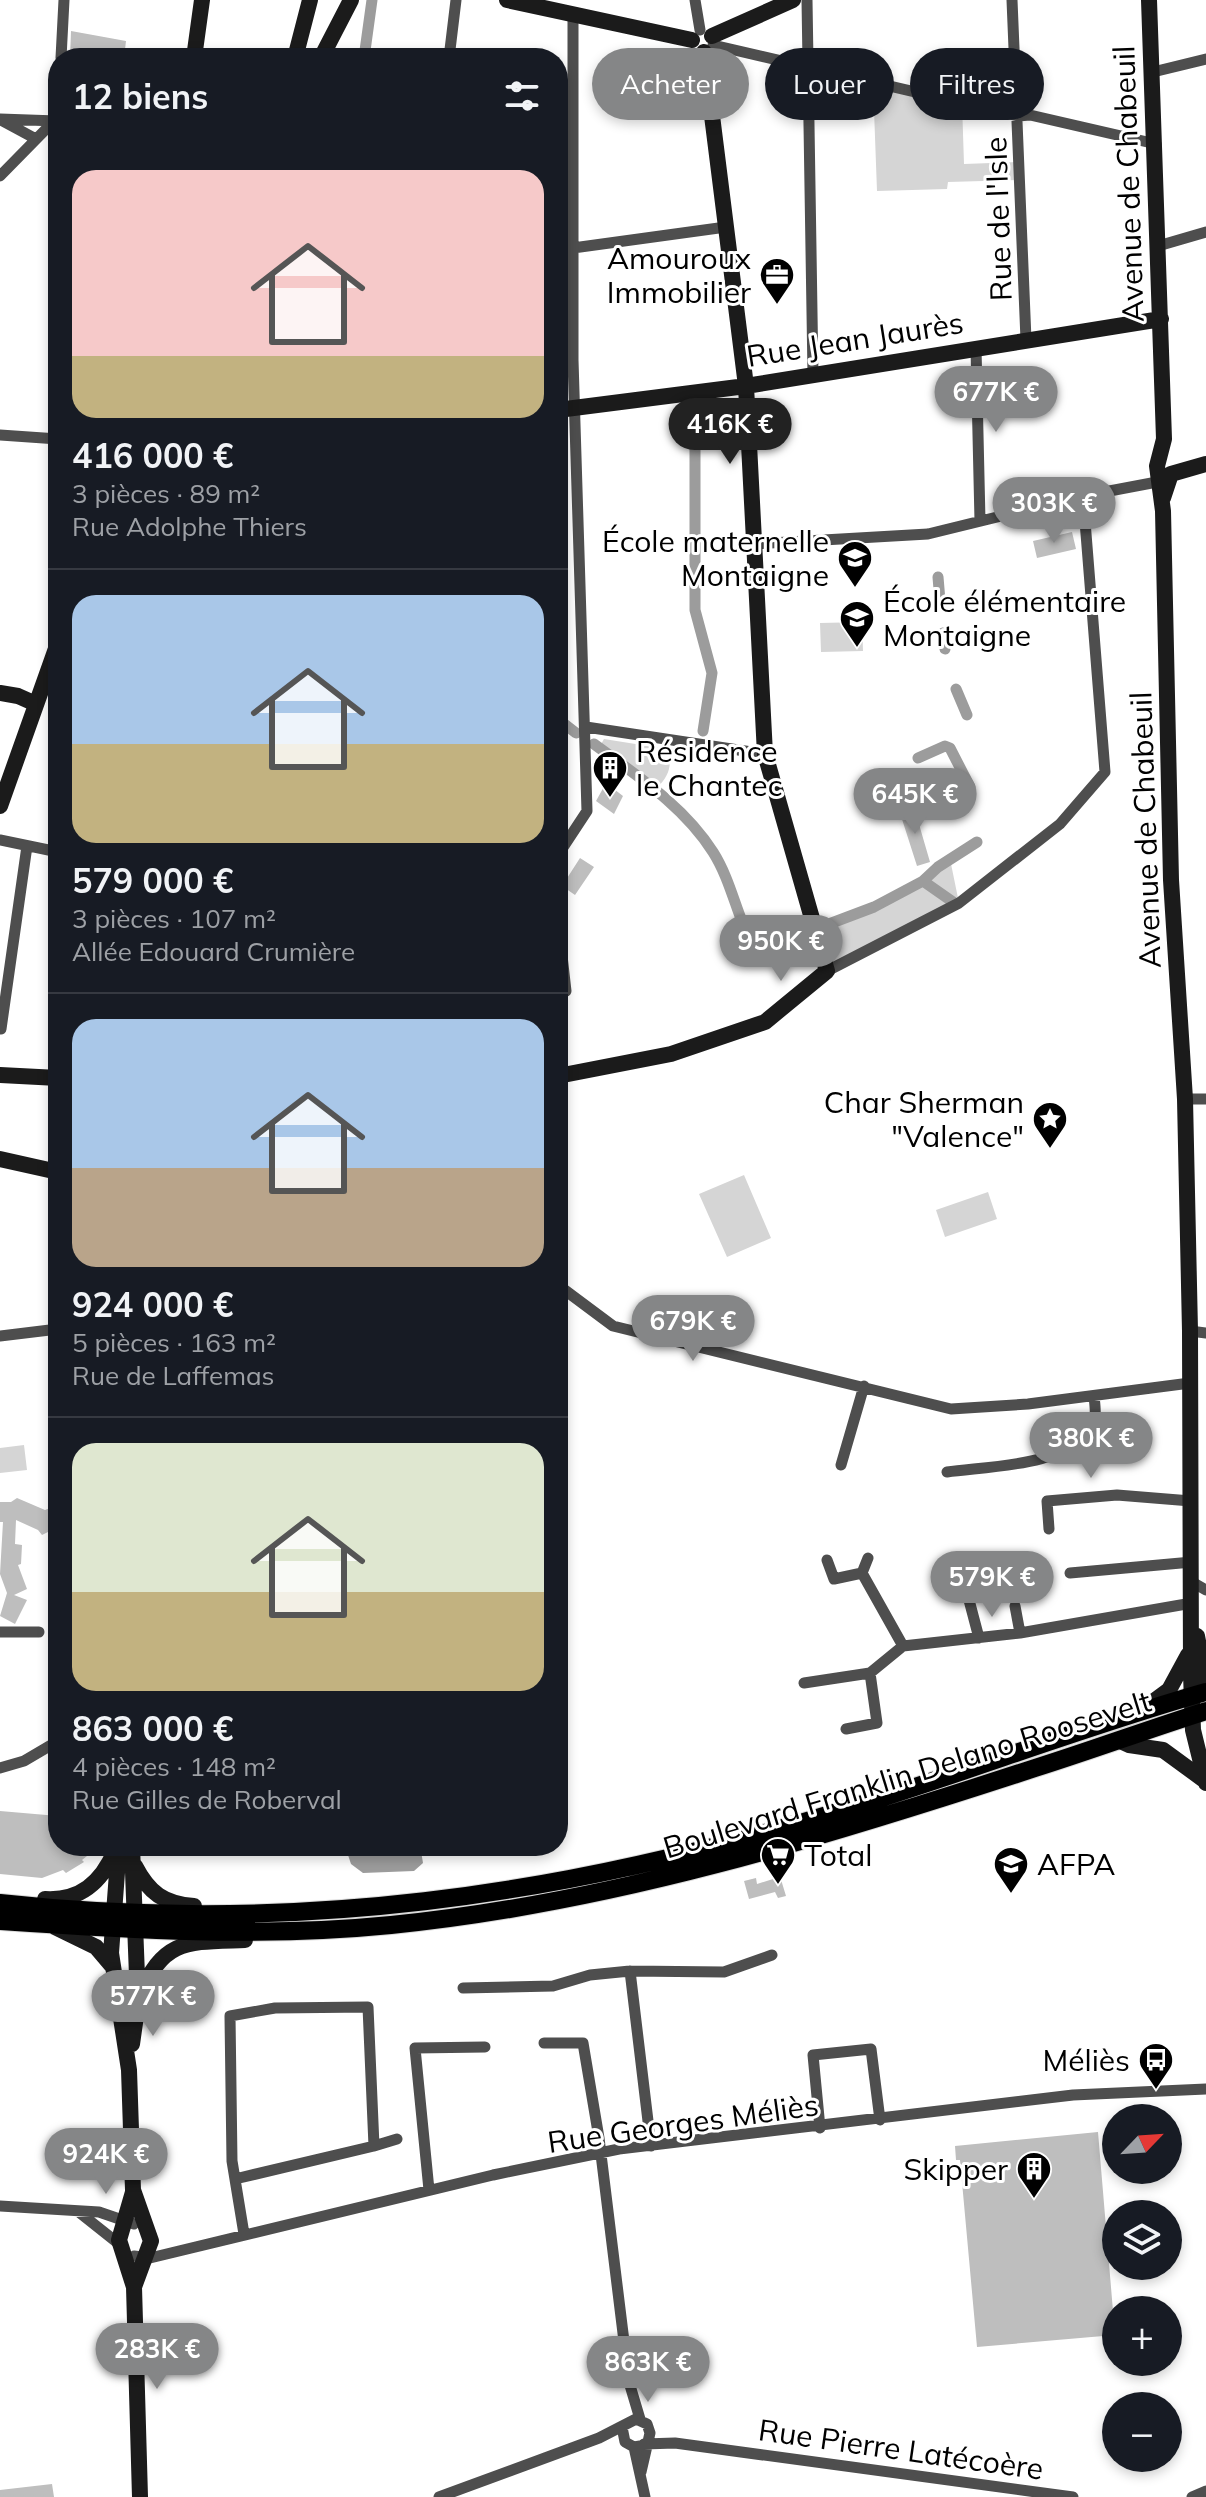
<!DOCTYPE html>
<html lang="fr">
<head>
<meta charset="utf-8">
<style>
	:root { --surface:#171b24; --page:#20242c; --text:#f1f3f6; --muted:#9ea1a6; --line:#363941; --accent:#858687 }
	body { margin:0; font-family:Mulish,sans-serif; background:var(--page); color:var(--text); height:100vh; display:flex; flex-direction:column; font-size:30px; white-space:nowrap }
	* { box-sizing:border-box; margin:0 }
	p { font-size:26px; color:var(--muted) }
	.icon { flex:none; width:44px; height:44px; fill:none; stroke:currentColor; stroke-width:2; stroke-linecap:round; stroke-linejoin:round }
	.map { position:relative; flex:1; overflow:hidden }
	.panel { position:absolute; left:48px; top:48px; width:520px; height:1808px; display:flex; flex-direction:column; background:var(--surface); border-radius:32px; box-shadow:0 4px 12px #0003 }
	.panel>* { flex:none }
	.hud { position:absolute; left:592px; top:48px; width:494px; height:72px; display:flex; gap:16px }
	.needle { width:52px; rotate:65deg }
	.tools { position:absolute; left:1102px; top:2104px; display:grid; gap:16px }
	.tools a { display:grid; place-items:center; width:80px; height:80px; border-radius:50%; background:var(--surface); box-shadow:0 4px 12px #0003; font-size:40px }
	.price { position:absolute; translate:-50% -68px; padding:0 18px; border-radius:28px; background:var(--accent); color:#fff; font-size:26px; line-height:52px; filter:drop-shadow(0 2px 4px #0008) }
	.price::after { content:''; position:absolute; left:50%; top:48px; width:24px; height:18px; margin-left:-12px; background:inherit; clip-path:polygon(0 0,100% 0,50% 100%) }
	.price.selected { background:#222; color:#fff }
	ul { padding:0; list-style:none }
	li { display:grid; align-content:center; gap:16px; height:424px; padding:0 24px }
	li+li { border-top:2px solid var(--line) }
	li span { display:grid; place-items:center; height:248px; border-radius:24px; color:#555 }
	li>.icon { margin-inline-start:auto }
	span .icon { width:144px; height:144px; fill:#fffc; stroke-width:1 }
	li b { font-size:34px }
	h2 { display:flex; justify-content:space-between; align-items:center; height:96px; padding:0 24px; font-size:34px }
	.pill { padding:0 28px; border-radius:36px; background:var(--surface); box-shadow:0 4px 12px #0003; font-size:28px; line-height:72px }
	.pill.selected { background:var(--accent); color:#fff }
	.map>svg:first-child { display:block }
	.green { fill:#d5d5d5 }
	.water { fill:#9c9c9c }
	.lines { fill:none; stroke-linecap:round; stroke-linejoin:round }
	.canal { stroke:#9c9c9c; stroke-width:11 }
	.building { fill:#bebebe }
	.primary-casing { stroke:#dbdbdb; stroke-width:20 }
	.street { stroke:#4e4e4e; stroke-width:11 }
	.secondary { stroke:#1b1b1b; stroke-width:16 }
	.primary { stroke:#000; stroke-width:18 }
	.labels { text-anchor:middle; dominant-baseline:central; stroke-width:6; stroke-linejoin:round; paint-order:stroke }
	.street-label { font-size:30px; fill:#000; stroke:#fff }
	.poi-label { font-size:30px; fill:#000; stroke:#fff; text-anchor:end }
</style>
</head>
<body>
<div class="map">
<svg width="1206" height="2497" viewBox="0 0 1206 2497">
	<rect width="100%" height="100%" fill="#fff"/>
	<!-- green -->
	<path class="green" d="M873,83L962,103L964,164L1020,162V180L948,182L947,189L877,191Z
		M862,622L863,651L821,652L820,623Z
		M604,739L667,749C673,765 669,776 657,788L600,746Z
		M950,859L959,903L827,971L821,927L874,907L923,881Z
		M744,1175L771,1238L727,1257L699,1194Z
		M988,1192L997,1219L945,1237L936,1210Z
		M24,1445L27,1470L0,1473V1448Z"/>
	<!-- water -->
	<path class="water" d="M345,1846H416L421,1851L423,1863L414,1871L363,1873L351,1864Z"/>
	<g class="lines">
		<!-- canal -->
		<path class="canal" d="M364,58L372,0
			M695,430V610L712,673L703,731
			M938,577L940,601
			M943,633L945,649
			M956,689L967,715
			M558,719L576,733
			M594,744C636,775 684,806 713,852C732,882 737,918 754,948L809,931
			M918,758L945,746L950,748L970,787
			M923,881L953,902
			M821,927L874,907L923,881L938,867L977,842"/>
	</g>
	<!-- building -->
	<path class="building" d="M71,31L126,41L124,58H70Z
		M1072,532L1076,549L1037,558L1033,541Z
		M606,783L623,796L614,814L596,801Z
		M914,807L930,862L917,866L901,816V811Z
		M580,858L594,867L575,895L562,886Z
		M17,1498L45,1510L58,1505V1527L42,1535L38,1530L16,1520L15,1544L22,1545L21,1564L18,1565L27,1589L14,1595L27,1600L15,1624L0,1616L7,1593L0,1574L3,1522H0V1502H11Z
		M0,1811L58,1816V1846H87L92,1852L82,1860L84,1862L66,1873L63,1870L42,1878L0,1874Z
		M779,1873L786,1896L778,1898L775,1892L749,1899L744,1881L756,1878L757,1884L773,1879L772,1875Z
		M1098,2132L1115,2335L977,2347L960,2160H956L955,2146Z
		M52,2484L54,2497H0V2490Z"/>
	<g class="lines">
		<defs>
			<path id="primary" d="M0,1903C290,1935 562,1897 840,1811C962,1774 1083,1727 1206,1692
				M0,1921C130,1930 260,1938 391,1925C612,1903 824,1837 1035,1768C1092,1750 1149,1729 1206,1711"/>
		</defs>
		<!-- primary casing -->
		<use href="#primary" class="primary-casing"/>
		<!-- street -->
		<path class="street" d="M695,0L700,30
			M807,0L813,375
			M1012,0L1026,340
			M713,45L1018,116L1030,115L1156,144
			M61,58L64,0
			M449,58L456,0
			M1153,72L1206,59
			M0,119L57,121
			M1,120L36,139
			M0,176L54,121L58,88
			M1158,246L1206,232
			M573,248L726,227
			M976,348L980,521
			M0,435L58,439
			M754,544L928,534L1083,496L1157,482
			M586,727L765,754
			M0,840L58,852
			M558,855L587,811L573,360V16
			M558,920L566,991L558,992
			M827,971L959,903L1060,824L1105,772L1083,496
			M1,1029L27,846
			M1185,1099H1206
			M558,1285L613,1326L951,1409L1028,1404L1190,1383
			M1190,1331L1206,1333
			M0,1336L58,1329
			M841,1465L864,1386
			M947,1472C987,1466 1068,1467 1092,1427C1097,1418 1095,1406 1094,1396
			M1049,1529L1047,1501L1117,1495L1191,1501
			M827,1560L834,1579L862,1573L903,1646
			M952,1565L964,1581L979,1638
			M862,1573L868,1558
			M1070,1573L1192,1562
			M1192,1582L1206,1590
			M1015,1606L1020,1633
			M0,1632H39
			M804,1683L870,1673L903,1646L1020,1633L1192,1603
			M846,1729L877,1723L870,1673
			M0,1768L24,1761L58,1741
			M630,1971L651,2146
			M463,1988L553,1986L590,1975L630,1971L724,1972L772,1955
			M544,2043H583L599,2138L629,2382L640,2419
			M820,2128L813,2055L871,2049L880,2120
			M374,2146L397,2139
			M235,2179L374,2146L368,2007L275,2008L230,2016L232,2161L244,2234
			M429,2190L415,2048L485,2047
			M0,2206L99,2212L134,2224
			M80,2213L119,2244
			M134,2256L150,2258L493,2175L619,2149L1073,2095L1206,2089
			M622,2427L625,2442L634,2447L640,2446
			M644,2444L675,2443L1073,2497
			M634,2447L645,2497
			M439,2497L599,2438L636,2419L647,2424L650,2433L641,2472
			M1192,2497L1206,2491"/>
		<!-- secondary -->
		<path class="secondary" d="M507,0L692,40
			M1149,0L1164,439L1157,466L1163,511L1171,880L1185,1099L1190,1331L1191,1674L1193,1730L1206,1783
			M712,36L793,0
			M194,58L202,0
			M295,58L310,0
			M321,58L351,0
			M558,410L746,386L1161,319
			M1163,498L1171,474L1206,464
			M0,693L18,696L36,704
			M0,806L58,643
			M0,1075L58,1078
			M558,1076L671,1054L765,1022L827,971L765,754L746,386L704,52
			M0,1159L58,1172
			M1197,1636L1206,1684
			M1146,1707L1169,1690L1188,1655
			M1118,1740L1129,1745L1163,1750L1204,1780
			M119,1846L111,1953L129,2070L133,2190L151,2241L134,2287
			M132,1846L138,2002L132,2044
			M135,1866C149,1893 164,1904 194,1906
			M45,1899C80,1901 101,1883 115,1851
			M55,1927L96,1947L113,1967
			M140,1996C163,1938 188,1942 245,1940
			M133,2192L119,2240L134,2287L140,2497"/>
		<!-- primary -->
		<use href="#primary" class="primary"/>
	</g>
	<!-- icons -->
	<defs>
		<symbol id="office-pin" viewBox="-11 -11 22 30"><path d="M0 17L-7.5 6A9.5 9.5 0 1 1 7.5 6Z" fill="#000" stroke="#fff"/><path d="M-6-3h4V-5.5h4V-3h4V5H-6ZM-1-4.5V-3h2v-1.5ZM-6 0V1H6V0Z" fill="#fff"/></symbol>
		<symbol id="school-pin" viewBox="-11 -11 22 30"><path d="M0 17L-7.5 6A9.5 9.5 0 1 1 7.5 6Z" fill="#000" stroke="#fff"/><path d="M0-5L7-2L0 1L-7-2ZM-4 1L0 2.5L4 1V4Q0 6-4 4Z" fill="#fff"/></symbol>
		<symbol id="building-pin" viewBox="-11 -11 22 30"><path d="M0 17L-7.5 6A9.5 9.5 0 1 1 7.5 6Z" fill="#000" stroke="#fff"/><path d="M-4-6H4V6H1V3H-1V6H-4ZM-2.5-4.3h1.7v1.8h-1.7ZM.8-4.3h1.7v1.8H.8ZM-2.5-1h1.7V.8h-1.7ZM.8-1h1.7V.8H.8Z" fill="#fff"/></symbol>
		<symbol id="sight-pin" viewBox="-11 -11 22 30"><path d="M0 17L-7.5 6A9.5 9.5 0 1 1 7.5 6Z" fill="#000" stroke="#fff"/><path d="M0-6L1.8-2.2L6-1.7L2.9 1.2L3.7 5.4L0 3.3L-3.7 5.4L-2.9 1.2L-6-1.7L-1.8-2.2Z" fill="#fff"/></symbol>
		<symbol id="supermarket-pin" viewBox="-11 -11 22 30"><path d="M0 17L-7.5 6A9.5 9.5 0 1 1 7.5 6Z" fill="#000" stroke="#fff"/><path d="M-6-5.5h2.5l.6 2H6L4.5 2H-2.5L-4.4-4H-6ZM-1.5 3.2a1.3 1.3 0 1 0 .1 0ZM3 3.2a1.3 1.3 0 1 0 .1 0Z" fill="#fff"/></symbol>
		<symbol id="bus-pin" viewBox="-11 -11 22 30"><path d="M0 17L-7.5 6A9.5 9.5 0 1 1 7.5 6Z" fill="#000" stroke="#fff"/><path d="M-5-6H5V4H4V6H2V4H-2V6H-4V4H-5ZM-3.5-4V0h7V-4ZM-3.5 1.2v1.5H-2V1.2ZM2 1.2v1.5H3.5V1.2Z" fill="#fff"/></symbol>
	</defs>
	<g fill-rule="evenodd">
		<use href="#office-pin" x="757" y="255" width="40" height="54"/>
		<use href="#school-pin" x="835" y="538" width="40" height="54"/>
		<use href="#school-pin" x="837" y="598" width="40" height="54"/>
		<use href="#building-pin" x="590" y="748" width="40" height="54"/>
		<use href="#sight-pin" x="1030" y="1099" width="40" height="54"/>
		<use href="#supermarket-pin" x="758" y="1835" width="40" height="54"/>
		<use href="#school-pin" x="991" y="1844" width="40" height="54"/>
		<use href="#bus-pin" x="1136" y="2040" width="40" height="54"/>
		<use href="#building-pin" x="1014" y="2149" width="40" height="54"/>
	</g>
	<g class="labels">
		<!-- street labels -->
		<g class="street-label">
			<text transform="translate(1128 184) rotate(-92)">Avenue de Chabeuil</text>
			<text transform="translate(998 219) rotate(-92)">Rue de l'Isle</text>
			<text transform="translate(855 339) rotate(-9)">Rue Jean Jaurès</text>
			<text transform="translate(1145 830) rotate(-92)">Avenue de Chabeuil</text>
			<text transform="translate(907 1774) rotate(-17)">Boulevard Franklin Delano Roosevelt</text>
			<text transform="translate(683 2123) rotate(-8)">Rue Georges Méliès</text>
			<text transform="translate(901 2449) rotate(8)">Rue Pierre Latécoère</text>
		</g>
		<!-- poi labels -->
		<g class="poi-label">
			<text x="751" y="258">Amouroux<tspan x="751" dy="34">Immobilier</tspan></text>
			<text x="829" y="541">École maternelle<tspan x="829" dy="34">Montaigne</tspan></text>
			<text x="883" y="601" text-anchor="start">École élémentaire<tspan x="883" dy="34">Montaigne</tspan></text>
			<text x="636" y="751" text-anchor="start">Résidence<tspan x="636" dy="34">le Chantec</tspan></text>
			<text x="1024" y="1102">Char Sherman<tspan x="1024" dy="34">"Valence"</tspan></text>
			<text x="804" y="1855" text-anchor="start">Total</text>
			<text x="1037" y="1864" text-anchor="start">AFPA</text>
			<text x="1130" y="2060">Méliès</text>
			<text x="1008" y="2169">Skipper</text>
		</g>
	</g>
</svg>
<div class="tools">
<a><svg class="needle" viewBox="-14 -14 28 28"><path d="M0-13l5 13h-10z" fill="#e53935"/><path d="M0 13l5-13h-10z" fill="#9ea1a6"/></svg></a>
<a><svg class="icon" aria-label="layers" viewBox="0 0 24 24"><path d="M12 4l9 5-9 5-9-5zM3 14l9 5 9-5"/></svg></a>
<a>+</a>
<a>−</a>
</div>
<b class="price" style="left:996px;top:434px">677K €</b>
<b class="price selected" style="left:730px;top:466px">416K €</b>
<b class="price" style="left:1054px;top:545px">303K €</b>
<b class="price" style="left:915px;top:836px">645K €</b>
<b class="price" style="left:781px;top:983px">950K €</b>
<b class="price" style="left:693px;top:1363px">679K €</b>
<b class="price" style="left:1091px;top:1480px">380K €</b>
<b class="price" style="left:992px;top:1619px">579K €</b>
<b class="price" style="left:153px;top:2038px">577K €</b>
<b class="price" style="left:106px;top:2196px">924K €</b>
<b class="price" style="left:157px;top:2391px">283K €</b>
<b class="price" style="left:648px;top:2404px">863K €</b>
<div class="hud">
<a class="pill selected">Acheter</a>
<a class="pill">Louer</a>
<a class="pill">Filtres</a>
</div>
<section class="panel">
<h2>12 biens<svg class="icon" aria-label="filters" viewBox="0 0 24 24"><path d="M4 7h16M4 17h16"/><circle cx="9" cy="7" r="2"/><circle cx="15" cy="17" r="2"/></svg></h2>
<ul>
<li><span style="background:linear-gradient(#f6c9c9 75%,#c2b280 0)"><svg class="icon" aria-label="home" viewBox="0 0 24 24"><path d="M3 11l9-7 9 7M6 9v11h12V9"/></svg></span><div><b>416 000 €</b><p>3 pièces · 89 m²</p><p>Rue Adolphe Thiers</p></div></li>
<li><span style="background:linear-gradient(#a9c7e8 60%,#c2b280 0)"><svg class="icon" aria-label="home" viewBox="0 0 24 24"><path d="M3 11l9-7 9 7M6 9v11h12V9"/></svg></span><div><b>579 000 €</b><p>3 pièces · 107 m²</p><p>Allée Edouard Crumière</p></div></li>
<li><span style="background:linear-gradient(#a9c7e8 60%,#b9a48a 0)"><svg class="icon" aria-label="home" viewBox="0 0 24 24"><path d="M3 11l9-7 9 7M6 9v11h12V9"/></svg></span><div><b>924 000 €</b><p>5 pièces · 163 m²</p><p>Rue de Laffemas</p></div></li>
<li><span style="background:linear-gradient(#dfe7d0 60%,#c2b280 0)"><svg class="icon" aria-label="home" viewBox="0 0 24 24"><path d="M3 11l9-7 9 7M6 9v11h12V9"/></svg></span><div><b>863 000 €</b><p>4 pièces · 148 m²</p><p>Rue Gilles de Roberval</p></div></li>
</ul>
</section>
</div>
</body>
</html>
